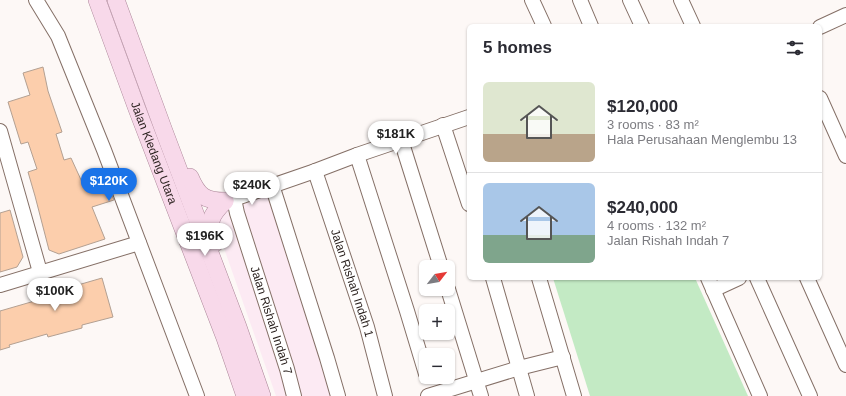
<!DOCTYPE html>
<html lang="en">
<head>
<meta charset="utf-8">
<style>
	:root { --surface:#fff; --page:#f7f7f7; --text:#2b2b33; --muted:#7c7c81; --line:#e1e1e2; --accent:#1a73e8 }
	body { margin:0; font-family:Helvetica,sans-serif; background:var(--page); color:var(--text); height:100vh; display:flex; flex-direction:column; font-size:15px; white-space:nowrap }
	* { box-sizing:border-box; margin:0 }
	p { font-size:13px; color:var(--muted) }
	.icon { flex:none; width:22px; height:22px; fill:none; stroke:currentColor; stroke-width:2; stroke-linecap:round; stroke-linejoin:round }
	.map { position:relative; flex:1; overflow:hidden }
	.panel { position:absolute; left:467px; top:24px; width:355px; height:256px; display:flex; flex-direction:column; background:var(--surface); border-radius:6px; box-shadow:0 1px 3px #0004 }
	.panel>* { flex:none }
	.needle { width:26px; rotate:59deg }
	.fabs { position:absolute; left:419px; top:260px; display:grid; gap:8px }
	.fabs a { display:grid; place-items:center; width:36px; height:36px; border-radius:6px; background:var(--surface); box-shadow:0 1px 3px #0004; font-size:20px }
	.price { position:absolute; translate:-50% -34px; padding:0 9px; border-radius:14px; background:#fff; color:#222; font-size:13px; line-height:26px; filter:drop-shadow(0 1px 2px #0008) }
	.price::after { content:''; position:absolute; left:50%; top:24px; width:12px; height:9px; margin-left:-6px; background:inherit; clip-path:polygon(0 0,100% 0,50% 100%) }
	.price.current { background:var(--accent); color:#fff }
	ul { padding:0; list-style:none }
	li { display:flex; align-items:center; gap:12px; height:100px; padding:0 16px }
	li+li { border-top:1px solid var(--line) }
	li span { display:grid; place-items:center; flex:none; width:112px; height:80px; border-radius:6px; color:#555 }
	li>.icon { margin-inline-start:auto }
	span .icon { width:48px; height:48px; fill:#fffc; stroke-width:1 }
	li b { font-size:17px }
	h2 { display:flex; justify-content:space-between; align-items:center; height:48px; padding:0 16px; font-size:17px }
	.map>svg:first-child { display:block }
	.commercial { fill:#fceaf3 }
	.green { fill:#c3eac4 }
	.building { fill:#fcceac; stroke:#b3a092 }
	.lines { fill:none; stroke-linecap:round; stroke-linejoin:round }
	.minor-casing { stroke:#857067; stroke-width:16 }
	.major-casing { stroke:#ac8799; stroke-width:18 }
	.minor { stroke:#fff; stroke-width:14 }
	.major { stroke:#f8d9ea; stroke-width:17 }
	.labels { text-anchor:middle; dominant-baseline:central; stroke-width:3; stroke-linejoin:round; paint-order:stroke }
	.street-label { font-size:12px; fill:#281f1c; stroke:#fff }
</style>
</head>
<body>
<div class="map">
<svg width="846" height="396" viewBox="0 0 846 396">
	<rect width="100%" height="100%" fill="#fdf8f6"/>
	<!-- commercial -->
	<path class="commercial" d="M281,188L342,396H276L220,237V214Z"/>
	<!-- green -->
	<path class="green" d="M553,278H695L748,396H590Z"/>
	<!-- building -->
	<path class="building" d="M43,67L48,91L62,132L56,134L64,160L71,158L82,182L102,176L114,200L92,207L105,239L59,254L49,250L35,196L28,172L37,169L28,142L21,144L8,102L30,95L23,73Z
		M10,210L23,257L17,267L0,272V213Z
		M102,278L113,317L82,325V328L48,337L47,334L9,345L10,347L0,350V311L38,300L35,291L69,281L71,287Z"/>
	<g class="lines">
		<defs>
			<g id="minor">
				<path d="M36,0L58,36L104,150L197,396"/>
				<path d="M532,0L544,26"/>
				<path d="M580,0L591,26"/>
				<path d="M630,0L642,26"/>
				<path d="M681,0L693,26"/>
				<path d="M820,27L846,15"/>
				<path d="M820,98L846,156"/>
				<path d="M443,125L469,204"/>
				<path d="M0,131L40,272"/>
				<path d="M401,140L441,267"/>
				<path d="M357,155L407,311L426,374"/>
				<path id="s1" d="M315,171L367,327L385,396"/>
				<path d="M272,185L327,358L338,396"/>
				<path id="s2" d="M234,199L237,213L287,369L294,396"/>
				<path d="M225,201L234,199L315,171L357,155L469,117"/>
				<path d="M493,278L527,396"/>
				<path d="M539,278L574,396"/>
				<path d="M708,278L760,396"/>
				<path d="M757,278L810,396"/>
				<path d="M807,278L846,365"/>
				<path d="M0,285L139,243"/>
				<path d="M448,289L481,396"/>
				<path d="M713,290L739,278"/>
				<path d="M428,396L519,368L563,357"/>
			</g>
			<g id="major">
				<path id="s3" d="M97,0L137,109L225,338L245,396"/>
				<path d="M116,0L164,131L238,327L262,396"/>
				<path d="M190,177C198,196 205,201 225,201"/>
				<path d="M215,243C208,221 209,217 225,201"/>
			</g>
		</defs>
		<!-- minor casing -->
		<use href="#minor" class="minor-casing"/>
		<!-- major casing -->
		<use href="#major" class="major-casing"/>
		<!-- minor -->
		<use href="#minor" class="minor"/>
		<!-- major -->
		<use href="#major" class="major"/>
	</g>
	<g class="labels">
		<!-- street labels -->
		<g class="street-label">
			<text stroke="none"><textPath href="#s3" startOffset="163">Jalan Kledang Utara</textPath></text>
			<text stroke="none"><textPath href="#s1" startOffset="118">Jalan Rishah Indah 1</textPath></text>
			<text stroke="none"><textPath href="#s2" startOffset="127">Jalan Rishah Indah 7</textPath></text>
		</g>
	</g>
</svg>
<div class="fabs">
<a><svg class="needle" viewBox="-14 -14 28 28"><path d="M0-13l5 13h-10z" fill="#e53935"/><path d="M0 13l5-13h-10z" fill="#7c7c81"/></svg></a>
<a>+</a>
<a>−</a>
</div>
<b class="price" style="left:396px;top:155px">$181K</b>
<b class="price current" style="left:109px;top:202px">$120K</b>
<b class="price" style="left:252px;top:206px">$240K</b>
<b class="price" style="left:205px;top:257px">$196K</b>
<b class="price" style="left:55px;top:312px">$100K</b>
<section class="panel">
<h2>5 homes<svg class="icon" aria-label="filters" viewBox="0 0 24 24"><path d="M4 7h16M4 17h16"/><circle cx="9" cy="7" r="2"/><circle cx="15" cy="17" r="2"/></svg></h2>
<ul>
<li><span style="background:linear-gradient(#dfe7d0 65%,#b9a48a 0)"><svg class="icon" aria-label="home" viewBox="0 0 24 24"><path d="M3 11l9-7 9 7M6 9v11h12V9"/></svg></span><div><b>$120,000</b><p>3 rooms · 83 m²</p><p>Hala Perusahaan Menglembu 13</p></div></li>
<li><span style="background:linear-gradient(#a9c7e8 65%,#7fa58c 0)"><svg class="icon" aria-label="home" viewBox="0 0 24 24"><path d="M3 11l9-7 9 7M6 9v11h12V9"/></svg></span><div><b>$240,000</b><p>4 rooms · 132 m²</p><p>Jalan Rishah Indah 7</p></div></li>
</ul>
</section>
</div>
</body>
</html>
